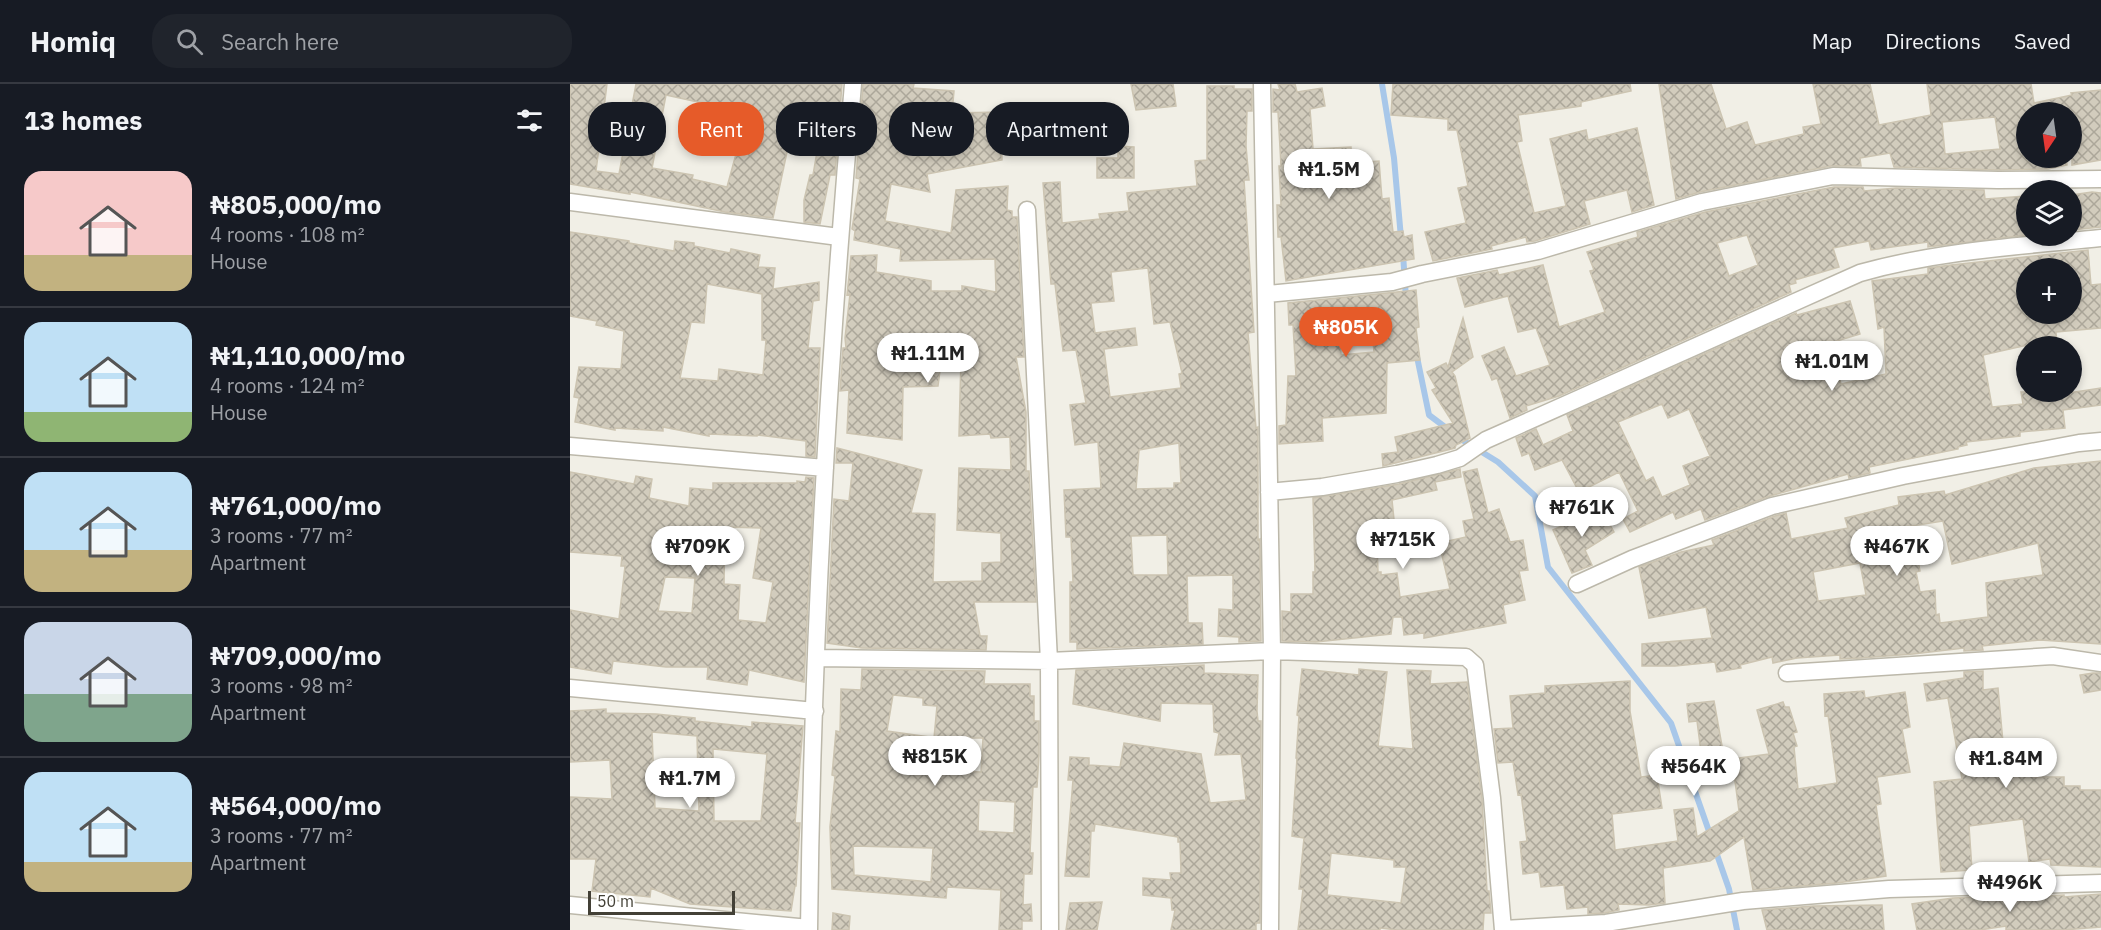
<!DOCTYPE html>
<html lang="en">
<head>
<meta charset="utf-8">
<style>
	:root { --surface:#171b24; --page:#20242c; --text:#f1f3f6; --muted:#9ea1a6; --line:#363941; --accent:#e65b29 }
	body { margin:0; font-family:"IBM Plex Sans",sans-serif; background:var(--page); color:var(--text); height:100vh; display:flex; flex-direction:column; font-size:22px; white-space:nowrap }
	* { box-sizing:border-box; margin:0 }
	p { font-size:20px; color:var(--muted) }
	.icon { flex:none; width:33px; height:33px; fill:none; stroke:currentColor; stroke-width:2; stroke-linecap:round; stroke-linejoin:round }
	.map { position:relative; flex:1; overflow:hidden }
	.drawer { display:flex; flex-direction:column; background:var(--surface); width:570px }
	.drawer>* { flex:none }
	.hud { position:absolute; left:18px; top:18px; width:570px; height:54px; display:flex; gap:12px }
	.needle { width:39px; rotate:193deg }
	.controls { position:absolute; left:1446px; top:18px; display:grid; gap:12px }
	.controls a { display:grid; place-items:center; width:66px; height:66px; border-radius:50%; background:var(--surface); box-shadow:0 3px 9px #0003; font-size:30px }
	.scale { position:absolute; left:18px; bottom:15px; width:147px; box-sizing:border-box; padding-left:6px; border:3px solid #434036; border-top:0; font-size:16px; line-height:21px; white-space:nowrap; color:#434036; -webkit-text-stroke:4px #fff; paint-order:stroke }
	.price { position:absolute; translate:-50% -51px; padding:0 14px; border-radius:21px; background:#fff; color:#222; font-size:20px; line-height:39px; filter:drop-shadow(0 2px 3px #0008) }
	.price::after { content:''; position:absolute; left:50%; top:36px; width:18px; height:14px; margin-left:-9px; background:inherit; clip-path:polygon(0 0,100% 0,50% 100%) }
	.price.active { background:var(--accent); color:#fff }
	ul { padding:0; list-style:none }
	li { display:flex; align-items:center; gap:18px; height:150px; padding:0 24px }
	li+li { border-top:2px solid var(--line) }
	li span { display:grid; place-items:center; flex:none; width:168px; height:120px; border-radius:18px; color:#555 }
	li>.icon { margin-inline-start:auto }
	span .icon { width:72px; height:72px; fill:#fffc; stroke-width:1 }
	li b { font-size:26px }
	h2 { display:flex; justify-content:space-between; align-items:center; height:72px; padding:0 24px; font-size:26px }
	.tag { padding:0 21px; border-radius:24px; background:var(--surface); box-shadow:0 3px 9px #0003; font-size:21px; line-height:54px }
	.tag.active { background:var(--accent); color:#fff }
	header { display:flex; align-items:center; gap:36px; box-sizing:border-box; height:84px; padding:0 30px; background:var(--surface); border-bottom:2px solid var(--line) }
	header strong { font-size:28px }
	nav { display:flex; gap:33px; margin-inline-start:auto; font-size:21px }
	.search { width:420px; height:54px; background:var(--page); display:flex; align-items:center; gap:15px; box-sizing:border-box; padding:0 21px; border-radius:24px; color:var(--muted); font-size:22px }
	main { display:flex; flex:1; min-height:0 }
	.map>svg:first-child { display:block }
	.lines { fill:none; stroke-linecap:round; stroke-linejoin:round }
	.stream { stroke:#a8c7e9; stroke-width:6 }
	.building { fill:url(#building-cross-hatch); stroke:#ccc4b1; stroke-width:1.5; fill-rule:evenodd }
	.street-casing { stroke:#bcb8aa; stroke-width:19 }
	.street { stroke:#fff; stroke-width:16 }
</style>
</head>
<body>
<header>
<strong>Homiq</strong>
<div class="search"><svg class="icon" aria-label="search" viewBox="0 0 24 24"><circle cx="10" cy="10" r="6"/><path d="M15 15l6 6"/></svg>Search here</div>
<nav><a>Map</a><a>Directions</a><a>Saved</a></nav>
</header>
<main>
<section class="drawer">
<h2>13 homes<svg class="icon" aria-label="filters" viewBox="0 0 24 24"><path d="M4 7h16M4 17h16"/><circle cx="9" cy="7" r="2"/><circle cx="15" cy="17" r="2"/></svg></h2>
<ul>
<li><span style="background:linear-gradient(#f6c9c9 70%,#c2b280 0)"><svg class="icon" aria-label="home" viewBox="0 0 24 24"><path d="M3 11l9-7 9 7M6 9v11h12V9"/></svg></span><div><b>₦805,000/mo</b><p>4 rooms · 108 m²</p><p>House</p></div></li>
<li><span style="background:linear-gradient(#bfe0f5 75%,#8fb573 0)"><svg class="icon" aria-label="home" viewBox="0 0 24 24"><path d="M3 11l9-7 9 7M6 9v11h12V9"/></svg></span><div><b>₦1,110,000/mo</b><p>4 rooms · 124 m²</p><p>House</p></div></li>
<li><span style="background:linear-gradient(#bfe0f5 65%,#c2b280 0)"><svg class="icon" aria-label="home" viewBox="0 0 24 24"><path d="M3 11l9-7 9 7M6 9v11h12V9"/></svg></span><div><b>₦761,000/mo</b><p>3 rooms · 77 m²</p><p>Apartment</p></div></li>
<li><span style="background:linear-gradient(#c9d6e8 60%,#7fa58c 0)"><svg class="icon" aria-label="home" viewBox="0 0 24 24"><path d="M3 11l9-7 9 7M6 9v11h12V9"/></svg></span><div><b>₦709,000/mo</b><p>3 rooms · 98 m²</p><p>Apartment</p></div></li>
<li><span style="background:linear-gradient(#bfe0f5 75%,#c2b280 0)"><svg class="icon" aria-label="home" viewBox="0 0 24 24"><path d="M3 11l9-7 9 7M6 9v11h12V9"/></svg></span><div><b>₦564,000/mo</b><p>3 rooms · 77 m²</p><p>Apartment</p></div></li>
</ul>
</section>
<div class="map">
<svg width="1531" height="846" viewBox="0 0 1531 846">
	<defs>
		<pattern id="building-cross-hatch" width="8" height="8" patternUnits="userSpaceOnUse" patternTransform="scale(1.5)"><rect width="8" height="8" fill="#d2ccbd"/><path d="M0 0l8 8M0 8l8-8" fill="none" stroke="#aca79a"/></pattern>
	</defs>
	<rect width="100%" height="100%" fill="#f1efe6"/>
	<g class="lines">
		<!-- stream -->
		<path class="stream" d="M812,0L824,74L831,154
			M833,170L836,214
			M846,268L859,331L879,346
			M889,354L928,378L965,412L978,483L1101,639L1141,753
			M1145,765L1159,805L1167,846"/>
	</g>
	<!-- building -->
	<path class="building" d="M0,0H37L26,87L49,90L66,0H272L265,91H260L250,140L234,138V116L240,91H243L252,39L224,35L203,134L155,128L60,108V110L0,100ZM96,11L173,28L169,59L157,103L122,95L123,91L82,84Z
		M293,0H344L343,4L384,7L382,29L431,28L432,76L357,90L360,108L321,100L315,137L381,149L386,106L438,102L437,126L442,127V133H447L454,273H446L456,328V387H459L466,518H404L410,552H417L416,566L292,564L257,559L264,415L279,417L283,379H266L267,364L352,386L341,429L365,430L363,498L412,497V479L431,478V449L387,446L389,384L441,386L440,353L421,354L420,350L389,352L391,273L372,271L368,302L333,303L332,356L277,349L279,306L270,307L273,264H276L275,254L280,210L277,211L281,172L307,171L306,188L361,197V207H392V202L426,208L425,175L330,177L331,165L284,156L285,147L282,145L290,95L286,94Z
		M561,0H603L606,22L566,26Z
		M708,0H725L727,8L752,4L755,22L740,25L743,65L781,63L782,79L809,77L812,115L819,114L823,148L833,147L834,153L842,151L844,175L716,197L711,153H708L707,121H711L709,82H711L708,28H703V5L710,6Z
		M823,0H1060L1061,7L1011,18V22L948,31L952,57L947,58L964,129L996,122L980,55L1016,46L1018,56L1067,44L1084,121L1062,128L1057,106L1014,117L1020,140L965,157L957,158L956,153L921,162L922,165L863,177L855,148L896,139L888,104L898,102L887,46H878V35L821,31Z
		M1089,0H1141L1156,45L1177,38L1185,61L1234,50L1233,43L1251,40L1243,0H1300L1309,41L1361,31L1357,0H1461L1464,19L1502,11L1501,9L1531,6V76L1502,81V28H1456V74H1496L1497,81L1478,85L1428,86L1324,83L1320,69L1290,74L1291,82H1261L1130,108L1106,115ZM1425,33L1430,65L1375,70L1372,38Z
		M637,2H664V5H682V27H677L676,62L679,96H674L684,248L678,249L686,344L688,343V456L690,455L691,557L669,558V553L648,552L649,525L663,526V491L617,492L618,539H632L633,560L507,565V558H500V498H503L501,453H496L494,406L531,404L528,358L505,361L500,321L516,319L506,266L493,267L485,200H481L473,99L490,98L492,139L530,135L529,130L559,127L557,109L627,102L625,77L637,76ZM578,184L584,240L600,238L612,289L609,290L611,304L540,313L534,265L567,261L565,244L525,249L521,219L544,217L541,188ZM609,359L611,399H604V404L566,405L569,366ZM597,451L598,491H563L561,452Z
		M548,62L564,63V94H527V74H548Z
		M1264,103H1293L1294,107L1326,104L1414,106L1415,115L1456,112V151L1358,163V158L1301,166L1299,157L1263,164L1269,183L1225,196L1226,199L1219,201L1221,208L989,312L956,322L957,326L940,334L927,294L922,296L912,272L934,263L946,292L980,281L966,244L948,248L938,212L895,223L887,194L927,186L929,191L973,181L989,243L1035,228L1020,187L1024,186L1017,168L1068,153L1067,148L1135,128ZM1177,151L1188,181L1159,192L1147,159Z
		M1522,108L1531,109V143L1502,146V111Z
		M0,148L59,157V159L104,167L105,157L124,159V162L160,169L161,165L190,171L188,183L205,184L203,205L249,198V216L243,217L238,264H250L245,373L236,372V357L187,351V352L139,350V352L93,343V347L45,344V346L5,338L9,314L4,313L9,283L51,285L54,247L26,241L27,237L0,232ZM137,200L192,210V256H196L193,291L149,285L148,297L110,294L121,238L134,239Z
		M1518,166L1521,201L1531,200V244L1486,248L1487,262H1453L1413,271L1422,323L1453,320L1451,308H1505L1531,304V321L1493,326L1495,344L1450,348V352L1396,358L1397,361L1388,363V365L1299,383L1300,389L1279,394L1278,390L1200,412L1135,436L1131,425L1106,435L1103,428L1060,448L1053,435L1068,427L1049,388L1009,408L992,376L965,386L959,369L952,372L946,354L966,345L973,361L1003,347L997,331L1226,229L1227,231L1280,217L1290,250L1260,259L1271,300L1316,290L1314,243L1308,245L1302,197L1358,190V184L1381,181ZM1456,184H1502V230H1456ZM1092,320L1098,334L1119,325L1140,372L1113,382L1120,401L1092,413L1083,393L1076,397L1048,338Z
		M846,206L849,243L846,244L850,276L817,279L816,329L752,334L753,357L709,360V342L716,341L718,292H726L723,241H719L718,219ZM800,226L804,268L771,271L768,228Z
		M893,234L903,273L882,288L885,292L900,354L886,361L885,364L813,382L812,370L828,368L825,353L883,339L862,306L866,304L857,288L876,279L878,283Z
		M1531,377V560L1470,556L1412,562L1413,566L1394,567V564L1343,570L1291,574L1270,575V571L1227,574L1203,579L1202,573L1170,581L1171,584L1147,588L1145,578L1105,582H1072V560L1142,554L1136,523L1079,534L1069,483L1111,468L1144,461L1142,456L1205,432L1216,429L1221,455L1278,444L1275,434L1329,421L1328,413L1374,407L1375,411L1464,384ZM1373,437L1382,480L1468,459L1473,491L1416,499L1418,533L1370,539L1369,530L1366,531L1365,506L1350,508L1346,488L1350,487L1341,442ZM1290,479L1296,511L1248,517L1243,488Z
		M890,385L891,393L865,398L867,406L822,416L826,455L807,457L808,488H811V491L827,489L830,513L880,505L869,459L896,453L893,437L904,435L893,388L907,385L918,429L929,425L940,458L953,456L958,486L949,487L955,516L933,521L936,539L854,554V549L834,551L832,533H823L821,550L746,558L712,557V527L721,528V510H743V488H745L743,414L829,400Z
		M0,388L64,400L66,392L82,395L79,414L119,422L120,404L143,406V399H227V397L235,398L236,393L244,394L234,598L179,586L177,601L137,595L138,583H96L43,577L41,590L0,583V526L49,535L55,482H51L52,472L0,468ZM155,443L191,444L183,494L203,498L196,539L168,536L170,501L154,500ZM95,493L125,494L122,529L88,527Z
		M1031,425L1044,448L1015,466L1022,481L1002,489L983,446Z
		M634,581V589L688,591L687,627L688,637H691L690,839H686V846H601L605,826H602L601,814L573,811V794L601,796L600,789H611L610,758H608V753L525,740L524,747H521L519,793L495,792L503,696H498L500,673L519,674V681L550,683L554,659L631,670L640,719L676,716L671,670L645,671L649,649L644,648L643,620L591,619L590,637L503,620L506,586Z
		M292,585L415,587L414,600H460V612H464V637H469V671L467,703H463L460,769H463L462,790H454L453,821L461,820L462,837H452V846H429L431,806L377,803L376,814L262,805L260,743L265,692L262,691L266,647L270,648L271,605L291,606ZM323,611L353,614V621L367,622L364,654H413L411,688L355,686L359,653L317,647ZM409,716L445,718L444,749L408,747ZM283,762L363,764L361,798L284,791Z
		M732,585L789,591V585L817,588L808,662L843,665L837,586L861,587L860,600L897,598L912,715L917,807H919L921,829H914L913,846H828L810,844V846H728L733,805H729L734,754L722,752L727,674H726L729,632L727,631ZM761,769L824,776V783H836L831,819L757,811Z
		M1413,587V606L1428,604L1436,691L1464,688V693H1494V702H1510V706H1531V783L1481,781L1480,775L1459,778L1453,735L1399,742L1402,786L1371,788L1364,698L1392,695L1378,614L1357,617L1354,600L1394,594V588Z
		M1523,589H1531V606L1514,609L1510,591Z
		M1060,597V627L1071,693L1087,691L1092,724L1042,730L1045,766L1108,757L1104,726L1123,724L1127,753L1169,727L1162,675L1199,670L1187,626L1213,618L1215,623H1219L1227,648L1223,649L1227,662L1224,663L1228,705L1267,699L1258,631L1255,632L1254,610L1294,607L1295,614L1335,608L1340,643L1332,645L1340,688L1307,693L1311,720L1306,721L1316,792L1267,799L1183,806L1174,753L1140,777L1093,784L1095,819L1079,821L1048,820L1049,826L1035,829L1018,830V823L997,825L994,801L971,803L969,788L953,790L950,758L957,757L951,710L948,711L943,678L928,679L924,645L943,644L940,612L975,609V602Z
		M1144,617L1154,673L1132,676L1127,637L1119,638L1117,620Z
		M36,625V629L86,630L125,634V637L182,643V638L233,642L225,739H230L226,802H225L221,827L120,820L81,804L80,813L22,807L26,775H0V713L42,715L40,676L0,678V627ZM82,648L127,652L129,727L85,724ZM143,665L197,670L191,737H144Z
		M1531,810V843L1493,846H1436V842L1410,846H1347L1342,820L1383,814L1427,812V814L1494,811V813Z
		M532,818L527,846H496L500,819Z
		M1312,821L1314,846H1197L1192,826L1243,822Z
		M263,829L280,832L279,846H262Z"/>
	<g class="lines">
		<defs>
			<path id="street" d="M692,0L702,567L700,846
				M0,118L269,153
				M457,126L479,577L480,846
				M697,210L822,198L852,190L968,167L1132,118L1263,92L1428,96L1531,95
				M0,362L255,384
				M699,408L752,403L827,390L867,381L890,374L916,356L1290,189C1368,167 1450,162 1531,154
				M1007,500L1062,475L1202,422L1333,392L1509,359L1531,357
				M246,574L479,577L702,567L896,573L905,581L922,714L933,846
				M1217,589L1483,572L1531,579
				M0,604L245,627
				M0,821L239,844
				M933,845L1036,839L1173,817L1319,805L1531,799
				M239,846C242,564 258,281 283,0"/>
		</defs>
		<!-- street casing -->
		<use href="#street" class="street-casing"/>
		<!-- street -->
		<use href="#street" class="street"/>
	</g>
</svg>
<div class="controls">
<a><svg class="needle" viewBox="-14 -14 28 28"><path d="M0-13l5 13h-10z" fill="#e53935"/><path d="M0 13l5-13h-10z" fill="#9ea1a6"/></svg></a>
<a><svg class="icon" aria-label="layers" viewBox="0 0 24 24"><path d="M12 4l9 5-9 5-9-5zM3 14l9 5 9-5"/></svg></a>
<a>+</a>
<a>−</a>
</div>
<div class="scale">50 m</div>
<b class="price" style="left:759px;top:116px">₦1.5M</b>
<b class="price active" style="left:776px;top:274px">₦805K</b>
<b class="price" style="left:358px;top:300px">₦1.11M</b>
<b class="price" style="left:1262px;top:308px">₦1.01M</b>
<b class="price" style="left:1012px;top:454px">₦761K</b>
<b class="price" style="left:833px;top:486px">₦715K</b>
<b class="price" style="left:128px;top:493px">₦709K</b>
<b class="price" style="left:1327px;top:493px">₦467K</b>
<b class="price" style="left:365px;top:703px">₦815K</b>
<b class="price" style="left:1436px;top:705px">₦1.84M</b>
<b class="price" style="left:1124px;top:713px">₦564K</b>
<b class="price" style="left:120px;top:725px">₦1.7M</b>
<b class="price" style="left:1440px;top:829px">₦496K</b>
<div class="hud">
<a class="tag">Buy</a>
<a class="tag active">Rent</a>
<a class="tag">Filters</a>
<a class="tag">New</a>
<a class="tag">Apartment</a>
</div>
</div>
</main>
</body>
</html>
